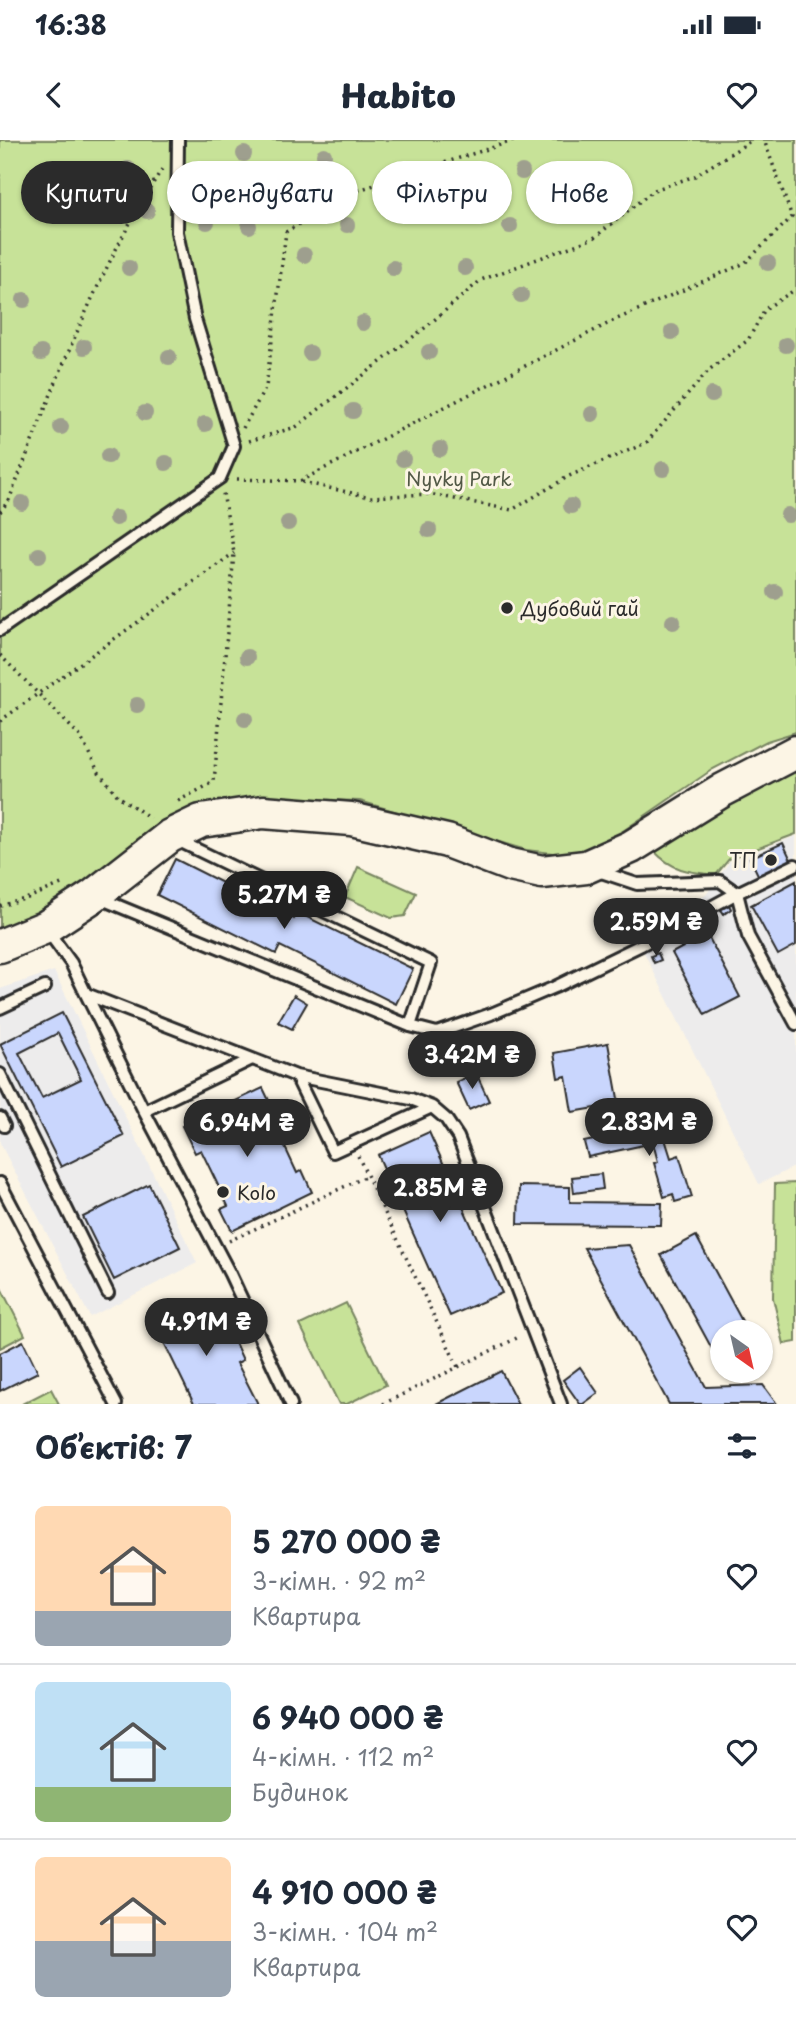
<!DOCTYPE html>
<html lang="uk">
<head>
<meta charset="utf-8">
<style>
	:root { --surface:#fff; --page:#f6f6f7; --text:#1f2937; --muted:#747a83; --line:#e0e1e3; --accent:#2b2b2b }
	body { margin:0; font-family:"Playpen Sans",sans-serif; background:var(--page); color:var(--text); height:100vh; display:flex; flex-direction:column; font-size:26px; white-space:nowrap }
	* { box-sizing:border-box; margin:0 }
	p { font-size:23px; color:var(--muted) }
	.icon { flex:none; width:38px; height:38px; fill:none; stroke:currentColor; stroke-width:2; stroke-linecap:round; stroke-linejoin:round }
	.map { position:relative; height:1264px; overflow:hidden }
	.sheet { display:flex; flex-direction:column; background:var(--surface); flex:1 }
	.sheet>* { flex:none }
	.banner { position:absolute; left:21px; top:21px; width:754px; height:63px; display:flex; gap:14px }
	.needle { width:46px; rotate:146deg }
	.fabs { position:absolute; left:710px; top:1180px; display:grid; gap:14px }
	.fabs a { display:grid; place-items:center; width:63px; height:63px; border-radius:50%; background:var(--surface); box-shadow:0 2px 5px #0004; font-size:35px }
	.price { position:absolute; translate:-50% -60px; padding:0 16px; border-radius:24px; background:var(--accent); color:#fff; font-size:23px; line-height:46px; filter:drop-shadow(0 2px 4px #0008) }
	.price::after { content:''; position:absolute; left:50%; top:42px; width:21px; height:16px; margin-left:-10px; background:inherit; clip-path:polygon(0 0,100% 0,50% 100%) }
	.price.current { background:#222; color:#fff }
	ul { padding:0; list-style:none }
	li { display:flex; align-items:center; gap:21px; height:175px; padding:0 35px }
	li+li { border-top:2px solid var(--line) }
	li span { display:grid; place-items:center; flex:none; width:196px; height:140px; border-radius:10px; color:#555 }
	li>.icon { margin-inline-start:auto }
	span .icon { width:84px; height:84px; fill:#fffc; stroke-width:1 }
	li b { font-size:30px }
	h2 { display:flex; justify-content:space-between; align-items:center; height:84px; padding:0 35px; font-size:30px }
	.chip { padding:0 24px; border-radius:32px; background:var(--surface); box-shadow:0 2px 5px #0004; font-size:24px; line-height:63px }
	.chip.current { background:var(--accent); color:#fff }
	.status { display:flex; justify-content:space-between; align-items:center; height:49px; padding:0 35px; background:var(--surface); direction:ltr }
	.status svg { height:19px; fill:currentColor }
	header { display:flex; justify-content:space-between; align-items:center; height:91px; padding:0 35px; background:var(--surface); font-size:32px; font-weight:800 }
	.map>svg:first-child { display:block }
	.built { fill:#edecec }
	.green { fill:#c7e298; stroke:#798662; stroke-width:2 }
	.building { fill:#c9d6fd; stroke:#2b2b2b; stroke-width:2; fill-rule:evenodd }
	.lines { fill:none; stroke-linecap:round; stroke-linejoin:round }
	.lane-casing { stroke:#2b2b2b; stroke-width:16 }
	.secondary-casing { stroke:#2b2b2b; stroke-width:37 }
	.path { stroke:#2b2b2b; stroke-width:3.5; stroke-dasharray:2 5; stroke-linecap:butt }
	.lane { stroke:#fcf5e5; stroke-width:10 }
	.secondary { stroke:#fcf5e5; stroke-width:32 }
	.tree { fill:#9e9f8e }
	.poi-dot { fill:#2b2b2b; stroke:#fcf5e5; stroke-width:2.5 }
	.labels { text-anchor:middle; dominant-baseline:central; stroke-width:6; stroke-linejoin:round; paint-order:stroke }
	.park-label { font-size:19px; fill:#525946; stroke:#fcf5e5 }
	.poi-label { font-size:19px; fill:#2b2b2b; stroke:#fcf5e5; text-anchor:start }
</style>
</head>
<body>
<div class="status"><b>16:38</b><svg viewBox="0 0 49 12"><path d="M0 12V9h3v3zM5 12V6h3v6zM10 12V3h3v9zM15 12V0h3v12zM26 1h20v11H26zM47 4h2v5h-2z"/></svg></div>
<header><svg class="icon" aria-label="back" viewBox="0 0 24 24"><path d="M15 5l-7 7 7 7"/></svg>Habito<svg class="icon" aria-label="heart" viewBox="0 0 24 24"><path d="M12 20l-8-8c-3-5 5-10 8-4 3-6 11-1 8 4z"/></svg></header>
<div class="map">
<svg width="796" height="1264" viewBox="0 0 796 1264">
	<rect width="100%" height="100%" fill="#fcf5e5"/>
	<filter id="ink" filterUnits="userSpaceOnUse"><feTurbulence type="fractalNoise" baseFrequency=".0143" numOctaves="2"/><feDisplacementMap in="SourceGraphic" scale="14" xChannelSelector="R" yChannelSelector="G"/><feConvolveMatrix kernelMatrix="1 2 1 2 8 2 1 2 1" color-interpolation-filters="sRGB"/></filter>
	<g filter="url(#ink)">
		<!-- built -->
		<path class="built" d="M796,696V1026L759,1044L635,794L706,755L730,721Z
			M54,831L197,1123L90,1177L0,1003V849Z"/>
		<!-- green -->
		<path class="green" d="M0,0H796V592L767,601L713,629L620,693L587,709L561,714L526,710L360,661L261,658L64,769L0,796Z
			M796,624V694L729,719L716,735C689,732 673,731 654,711L658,701Z
			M358,727L416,753L405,776L391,778L345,757Z
			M796,1043V1202L784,1204L773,1158L775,1044Z
			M0,1146L25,1195L0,1208Z
			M346,1163L386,1245L347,1264H339L300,1185Z
			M51,1249L59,1264H22Z"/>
		<!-- building -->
		<path class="building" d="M783,703L792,722L759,737L750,718Z
			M175,719L294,779L297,772L413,829L396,864L280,806L276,814L157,755Z
			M796,741V805L778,815L751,765Z
			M728,763L731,769L724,774L720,768Z
			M707,794L740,857L705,875L672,813Z
			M658,813L661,820L654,823L651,816Z
			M294,855L307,863L292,889L278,882Z
			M62,873L124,996L61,1027L0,904ZM58,893L81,939L42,958L19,913Z
			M608,903L619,964L572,972L566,936L558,938L554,913Z
			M476,933L489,961L469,970L456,942Z
			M263,948L276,975L271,977L297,1033L302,1030L312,1052L232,1091L221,1069L228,1066L201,1010L195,1013L182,986Z
			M661,986L671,1018L679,1015L692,1057L675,1062L673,1054L664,1057L654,1023L658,1022L653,1003L588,1017L584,1002Z
			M429,992L502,1153L450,1176L378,1015Z
			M601,1034L603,1049L574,1053L572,1037Z
			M149,1044L180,1107L114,1140L83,1077Z
			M519,1046L570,1047V1062L662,1063L661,1085L518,1084Z
			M696,1096L748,1192H723V1229L661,1115Z
			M629,1105L706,1247L763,1245L777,1264H669L584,1108Z
			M207,1161L225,1197L231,1194L243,1220L237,1223L258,1264H194L156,1186Z
			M23,1201L38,1232L0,1251V1213Z
			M580,1227L598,1253L583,1264H580L563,1240Z
			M501,1231L518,1264H436L444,1260Z"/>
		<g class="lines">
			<defs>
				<path id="lane" d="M0,490L220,338L234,306L195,179L177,92L178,0
					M175,699L431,823L410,886
					M595,730L637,744L720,741L737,753L748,796L796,884
					M99,758L410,886L437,893L491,874L555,847L641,805L737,753L795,725
					M47,790L71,823L86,854L144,971L230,1134L291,1264
					M86,854L296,936L411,959L432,967L446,979L458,997L561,1264
					M0,868L45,847
					M0,934L108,1153
					M296,936L333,1012L432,967
					M144,971L252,919
					M0,978L4,986
					M0,1043L116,1264"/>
				<path id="secondary" d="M0,806L46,787L93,756L170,696L201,681L263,672L351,679L447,701L510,725L542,732L586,727L631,707L723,650L796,612"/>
			</defs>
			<!-- lane casing -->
			<use href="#lane" class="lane-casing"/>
			<!-- secondary casing -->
			<use href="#secondary" class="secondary-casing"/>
			<!-- path -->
			<path class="path" d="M243,288L266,247L286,92L349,53L516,0
				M249,301L296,287L426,187L481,140L594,98L654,50L695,36L752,0
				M237,339L300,341L615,180L745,123L792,77L764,0
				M302,342L370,357L429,354L512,370L569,336L646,303L709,230L748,200L765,169L796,149
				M0,372L9,360C54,247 96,132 162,29
				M0,515L80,596L98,631L118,656L150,678
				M0,581L234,413
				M178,661L214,642L234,413L223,353
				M0,766L28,758L64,743
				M358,1016L458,1227
				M229,1101L367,1036
				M383,1264L519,1197"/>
			<!-- lane -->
			<use href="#lane" class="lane"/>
			<!-- secondary -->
			<use href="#secondary" class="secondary"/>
		</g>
		<!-- trees -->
		<g class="tree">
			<circle cx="244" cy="14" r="8"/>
			<circle cx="324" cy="15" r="8"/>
			<circle cx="128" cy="29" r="8"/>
			<circle cx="522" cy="32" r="8"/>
			<circle cx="575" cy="45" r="8"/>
			<circle cx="278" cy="48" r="8"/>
			<circle cx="450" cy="49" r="8"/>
			<circle cx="147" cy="71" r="8"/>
			<circle cx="76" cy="75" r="8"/>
			<circle cx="207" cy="82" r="8"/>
			<circle cx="347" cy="85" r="8"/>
			<circle cx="249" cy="86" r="8"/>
			<circle cx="510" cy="86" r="8"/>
			<circle cx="304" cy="115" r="8"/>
			<circle cx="768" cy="123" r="8"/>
			<circle cx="129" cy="128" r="8"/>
			<circle cx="393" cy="128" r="8"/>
			<circle cx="465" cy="128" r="8"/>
			<circle cx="521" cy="155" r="8"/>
			<circle cx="24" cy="160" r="8"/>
			<circle cx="363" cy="183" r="8"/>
			<circle cx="672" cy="192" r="8"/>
			<circle cx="786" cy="205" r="8"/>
			<circle cx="84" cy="207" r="8"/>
			<circle cx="429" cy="212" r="8"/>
			<circle cx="41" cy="213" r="8"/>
			<circle cx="310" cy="213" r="8"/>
			<circle cx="169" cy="217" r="8"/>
			<circle cx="712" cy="255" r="8"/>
			<circle cx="353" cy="271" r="8"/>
			<circle cx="145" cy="273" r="8"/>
			<circle cx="592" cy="274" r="8"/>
			<circle cx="205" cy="284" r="8"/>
			<circle cx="61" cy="287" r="8"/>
			<circle cx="440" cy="309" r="8"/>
			<circle cx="108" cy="316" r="8"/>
			<circle cx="403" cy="319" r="8"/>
			<circle cx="166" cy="323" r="8"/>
			<circle cx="663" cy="329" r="8"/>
			<circle cx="22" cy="363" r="8"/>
			<circle cx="571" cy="366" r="8"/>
			<circle cx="788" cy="375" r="8"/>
			<circle cx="116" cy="378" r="8"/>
			<circle cx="288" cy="383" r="8"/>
			<circle cx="429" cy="390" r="8"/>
			<circle cx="39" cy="415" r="8"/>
			<circle cx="775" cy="452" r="8"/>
			<circle cx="673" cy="482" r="8"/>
			<circle cx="247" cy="517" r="8"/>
			<circle cx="137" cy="565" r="8"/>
			<circle cx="245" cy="579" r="8"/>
		</g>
	</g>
	<!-- markers -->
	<g class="poi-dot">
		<circle cx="507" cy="468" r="7"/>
		<circle cx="771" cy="720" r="7"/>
		<circle cx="223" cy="1052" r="7"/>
	</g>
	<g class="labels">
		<!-- park labels -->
		<g class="park-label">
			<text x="459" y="338">Nyvky Park</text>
		</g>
		<!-- poi labels -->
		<g class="poi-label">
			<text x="521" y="468">Дубовий гай</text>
			<text x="757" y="720" text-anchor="end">ТП</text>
			<text x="237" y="1052">Kolo</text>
		</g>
	</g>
</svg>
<div class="fabs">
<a><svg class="needle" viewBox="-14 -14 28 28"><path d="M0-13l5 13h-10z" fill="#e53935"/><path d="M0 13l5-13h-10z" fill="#747a83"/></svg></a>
</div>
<b class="price current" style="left:284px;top:791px">5.27M ₴</b>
<b class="price" style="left:656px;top:818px">2.59M ₴</b>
<b class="price" style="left:472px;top:951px">3.42M ₴</b>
<b class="price" style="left:649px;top:1018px">2.83M ₴</b>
<b class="price" style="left:247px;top:1019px">6.94M ₴</b>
<b class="price" style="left:440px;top:1084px">2.85M ₴</b>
<b class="price" style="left:206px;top:1218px">4.91M ₴</b>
<div class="banner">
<a class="chip current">Купити</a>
<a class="chip">Орендувати</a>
<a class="chip">Фільтри</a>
<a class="chip">Нове</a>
</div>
</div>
<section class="sheet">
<h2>Об’єктів: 7<svg class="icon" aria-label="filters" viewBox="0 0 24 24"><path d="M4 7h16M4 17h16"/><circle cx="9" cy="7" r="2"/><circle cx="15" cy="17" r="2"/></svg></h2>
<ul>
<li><span style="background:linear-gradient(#ffd9b3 75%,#9aa5b1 0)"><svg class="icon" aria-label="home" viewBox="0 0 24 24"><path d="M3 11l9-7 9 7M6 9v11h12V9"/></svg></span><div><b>5 270 000 ₴</b><p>3-кімн. · 92 m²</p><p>Квартира</p></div><svg class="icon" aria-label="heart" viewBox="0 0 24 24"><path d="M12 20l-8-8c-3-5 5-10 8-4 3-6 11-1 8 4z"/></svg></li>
<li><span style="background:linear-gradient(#bfe0f5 75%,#8fb573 0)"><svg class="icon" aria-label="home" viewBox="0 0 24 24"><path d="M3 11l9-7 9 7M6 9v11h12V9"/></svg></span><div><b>6 940 000 ₴</b><p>4-кімн. · 112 m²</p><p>Будинок</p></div><svg class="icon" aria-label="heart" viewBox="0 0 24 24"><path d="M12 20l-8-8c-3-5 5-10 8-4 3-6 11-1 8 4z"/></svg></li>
<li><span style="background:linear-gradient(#ffd9b3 60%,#9aa5b1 0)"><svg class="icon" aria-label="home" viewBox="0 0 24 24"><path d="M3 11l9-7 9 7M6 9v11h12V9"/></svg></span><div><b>4 910 000 ₴</b><p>3-кімн. · 104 m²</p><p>Квартира</p></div><svg class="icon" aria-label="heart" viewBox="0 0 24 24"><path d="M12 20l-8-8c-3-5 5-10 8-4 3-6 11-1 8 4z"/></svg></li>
</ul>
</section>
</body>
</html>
